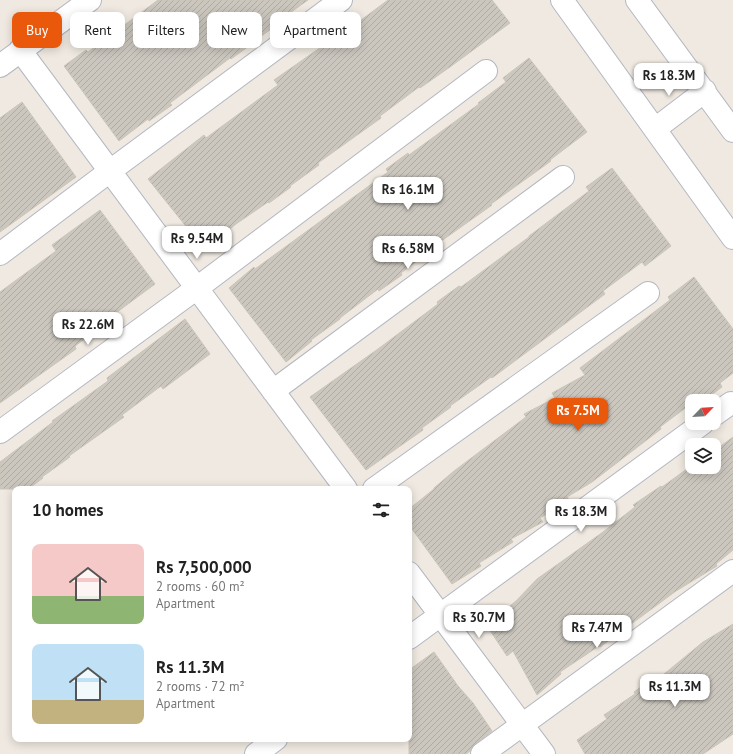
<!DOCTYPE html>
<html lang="en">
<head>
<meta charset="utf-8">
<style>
	:root { --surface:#fff; --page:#f6f6f6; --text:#222; --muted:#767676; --accent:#ea580c }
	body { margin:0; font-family:"PT Sans",sans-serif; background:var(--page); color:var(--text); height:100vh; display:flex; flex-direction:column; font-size:15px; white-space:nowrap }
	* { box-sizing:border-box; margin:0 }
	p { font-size:13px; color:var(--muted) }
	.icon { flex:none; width:22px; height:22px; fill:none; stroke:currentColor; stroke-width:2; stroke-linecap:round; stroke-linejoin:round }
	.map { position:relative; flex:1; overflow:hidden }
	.side { position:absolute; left:12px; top:486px; width:400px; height:256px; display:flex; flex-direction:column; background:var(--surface); border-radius:8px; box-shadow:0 2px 10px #0003 }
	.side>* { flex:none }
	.top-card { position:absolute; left:12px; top:12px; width:400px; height:36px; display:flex; gap:8px }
	.needle { width:26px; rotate:65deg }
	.controls { position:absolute; left:685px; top:394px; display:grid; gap:8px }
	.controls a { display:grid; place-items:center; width:36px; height:36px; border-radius:8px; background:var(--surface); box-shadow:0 2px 10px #0003; font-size:20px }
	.price { position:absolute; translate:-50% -34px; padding:0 9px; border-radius:8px; background:#fff; color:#222; font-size:13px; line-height:26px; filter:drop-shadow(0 1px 2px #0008) }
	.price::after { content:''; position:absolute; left:50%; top:24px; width:12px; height:9px; margin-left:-6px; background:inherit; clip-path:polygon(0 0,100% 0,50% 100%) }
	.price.on { background:var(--accent); color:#fff }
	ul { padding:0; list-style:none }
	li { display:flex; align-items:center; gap:12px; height:100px; padding:0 20px }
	li span { display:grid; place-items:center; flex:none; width:112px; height:80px; border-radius:8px; color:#555 }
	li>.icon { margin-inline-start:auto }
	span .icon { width:48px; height:48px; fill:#fffc; stroke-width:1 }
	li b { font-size:17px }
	h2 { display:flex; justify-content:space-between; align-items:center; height:48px; padding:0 20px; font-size:17px }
	.tag { padding:0 14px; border-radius:8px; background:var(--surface); box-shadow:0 2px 10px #0003; font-size:14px; line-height:36px }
	.tag.on { background:var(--accent); color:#fff }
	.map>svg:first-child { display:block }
	.building { fill:url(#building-hatch); stroke:#cbc5ba }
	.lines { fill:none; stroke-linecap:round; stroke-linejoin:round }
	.minor-casing { stroke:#b4b7c1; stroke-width:24 }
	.minor { stroke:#fff; stroke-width:22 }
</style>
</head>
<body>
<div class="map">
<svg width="733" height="754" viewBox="0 0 733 754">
	<defs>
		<pattern id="building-hatch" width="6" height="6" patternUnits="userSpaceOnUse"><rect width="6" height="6" fill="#cbc7bf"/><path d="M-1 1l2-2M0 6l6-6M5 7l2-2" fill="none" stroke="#afaba4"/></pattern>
	</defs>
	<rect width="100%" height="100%" fill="#efe9e1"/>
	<!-- building -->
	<path class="building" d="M158,0H308L280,20L281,22L253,42V43L231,59L230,58L170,103L172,105L149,121L148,119L119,141L64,66L86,50L88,52Z
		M388,0H492L510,23L450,67L420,88L419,87L380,116L381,118L318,163L319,165L290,186L291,187L269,203L268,202L236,224L205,250L148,179L204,135L206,138L278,85L274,80L334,38L333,36L355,20L357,23Z
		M529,58L587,132L550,160L551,161L491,204L492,205L430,249L431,250L401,273L402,275L379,291L378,289L340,318V319L311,340L312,341L286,362L229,288L254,267L255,269L388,172L386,169L408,153L409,155L479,104L478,103L506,82L503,78Z
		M22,102L76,177L0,232V118Z
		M612,168L671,246L645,266L642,262L603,291L605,294L492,378L491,377L450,406L451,407L422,428L423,430L366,470L310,397L378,349L438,304L437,302L459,286L461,287L529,237V236L589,191L586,187Z
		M100,210L155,284L101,324L102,326L75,346L76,349L0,403V292L56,251L52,245Z
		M694,277L733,329V373L720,383L722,387L703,401H692V403L660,427L661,429L592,482L567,497L569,500L540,518L543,522L511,539L513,542L479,563L481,566L452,584L409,525V509L434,489V488L454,471L526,417L524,414L555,398L552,393L585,375L580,368L670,300L668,297Z
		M185,319L210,354L163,389L161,386L122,415L124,417L69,456L70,457L42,477L43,478L28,489H0V462L53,422L52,421L108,381L107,378Z
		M733,437V550L716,564L717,566L676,591L600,647L599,646L560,672L561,674L537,695L513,651L507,656L487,626L517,600L537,579L603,532L635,507L633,505L661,486L662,487L691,466L693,468L714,467V451Z
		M733,624V734L703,754H585L577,740L607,719L604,715L635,694L634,692L656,676L658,679L703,642Z
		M434,652L458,686L473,703L492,731L475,744L470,751L466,754H409V670Z"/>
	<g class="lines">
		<defs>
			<path id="minor" d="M562,0L733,238
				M637,0L733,131
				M20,50L346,489
				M0,66L90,0
				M655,129L705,91
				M0,254L110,171L341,0
				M273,391L563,177
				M714,415L731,403
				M0,432L197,288L486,71
				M374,489L648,293
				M409,573L544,754
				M409,638L703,423
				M256,754L276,739
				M482,754L733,571"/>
		</defs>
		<!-- minor casing -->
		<use href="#minor" class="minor-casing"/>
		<!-- minor -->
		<use href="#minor" class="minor"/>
	</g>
</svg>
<div class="controls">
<a><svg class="needle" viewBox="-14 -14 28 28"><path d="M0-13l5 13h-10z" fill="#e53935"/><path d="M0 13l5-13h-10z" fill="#767676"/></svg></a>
<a><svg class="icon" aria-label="layers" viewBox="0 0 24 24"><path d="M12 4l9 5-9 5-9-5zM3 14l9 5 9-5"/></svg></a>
</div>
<b class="price" style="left:669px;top:97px">Rs 18.3M</b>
<b class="price" style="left:408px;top:211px">Rs 16.1M</b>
<b class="price" style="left:197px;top:260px">Rs 9.54M</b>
<b class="price" style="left:408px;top:270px">Rs 6.58M</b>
<b class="price" style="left:88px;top:346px">Rs 22.6M</b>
<b class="price on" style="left:578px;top:432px">Rs 7.5M</b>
<b class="price" style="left:581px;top:533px">Rs 18.3M</b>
<b class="price" style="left:479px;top:639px">Rs 30.7M</b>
<b class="price" style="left:597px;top:649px">Rs 7.47M</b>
<b class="price" style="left:675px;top:708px">Rs 11.3M</b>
<div class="top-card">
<a class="tag on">Buy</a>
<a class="tag">Rent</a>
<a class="tag">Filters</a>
<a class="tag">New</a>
<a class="tag">Apartment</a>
</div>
<section class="side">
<h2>10 homes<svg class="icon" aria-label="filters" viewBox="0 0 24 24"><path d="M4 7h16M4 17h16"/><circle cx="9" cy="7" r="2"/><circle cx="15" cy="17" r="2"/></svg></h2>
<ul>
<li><span style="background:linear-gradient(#f6c9c9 65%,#8fb573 0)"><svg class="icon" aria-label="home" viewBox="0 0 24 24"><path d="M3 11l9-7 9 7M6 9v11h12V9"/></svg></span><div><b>Rs 7,500,000</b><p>2 rooms · 60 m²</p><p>Apartment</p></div></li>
<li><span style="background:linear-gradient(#bfe0f5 70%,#c2b280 0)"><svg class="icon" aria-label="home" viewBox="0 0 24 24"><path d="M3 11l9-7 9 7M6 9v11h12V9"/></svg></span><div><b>Rs 11.3M</b><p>2 rooms · 72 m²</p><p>Apartment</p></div></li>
</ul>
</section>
</div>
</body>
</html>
